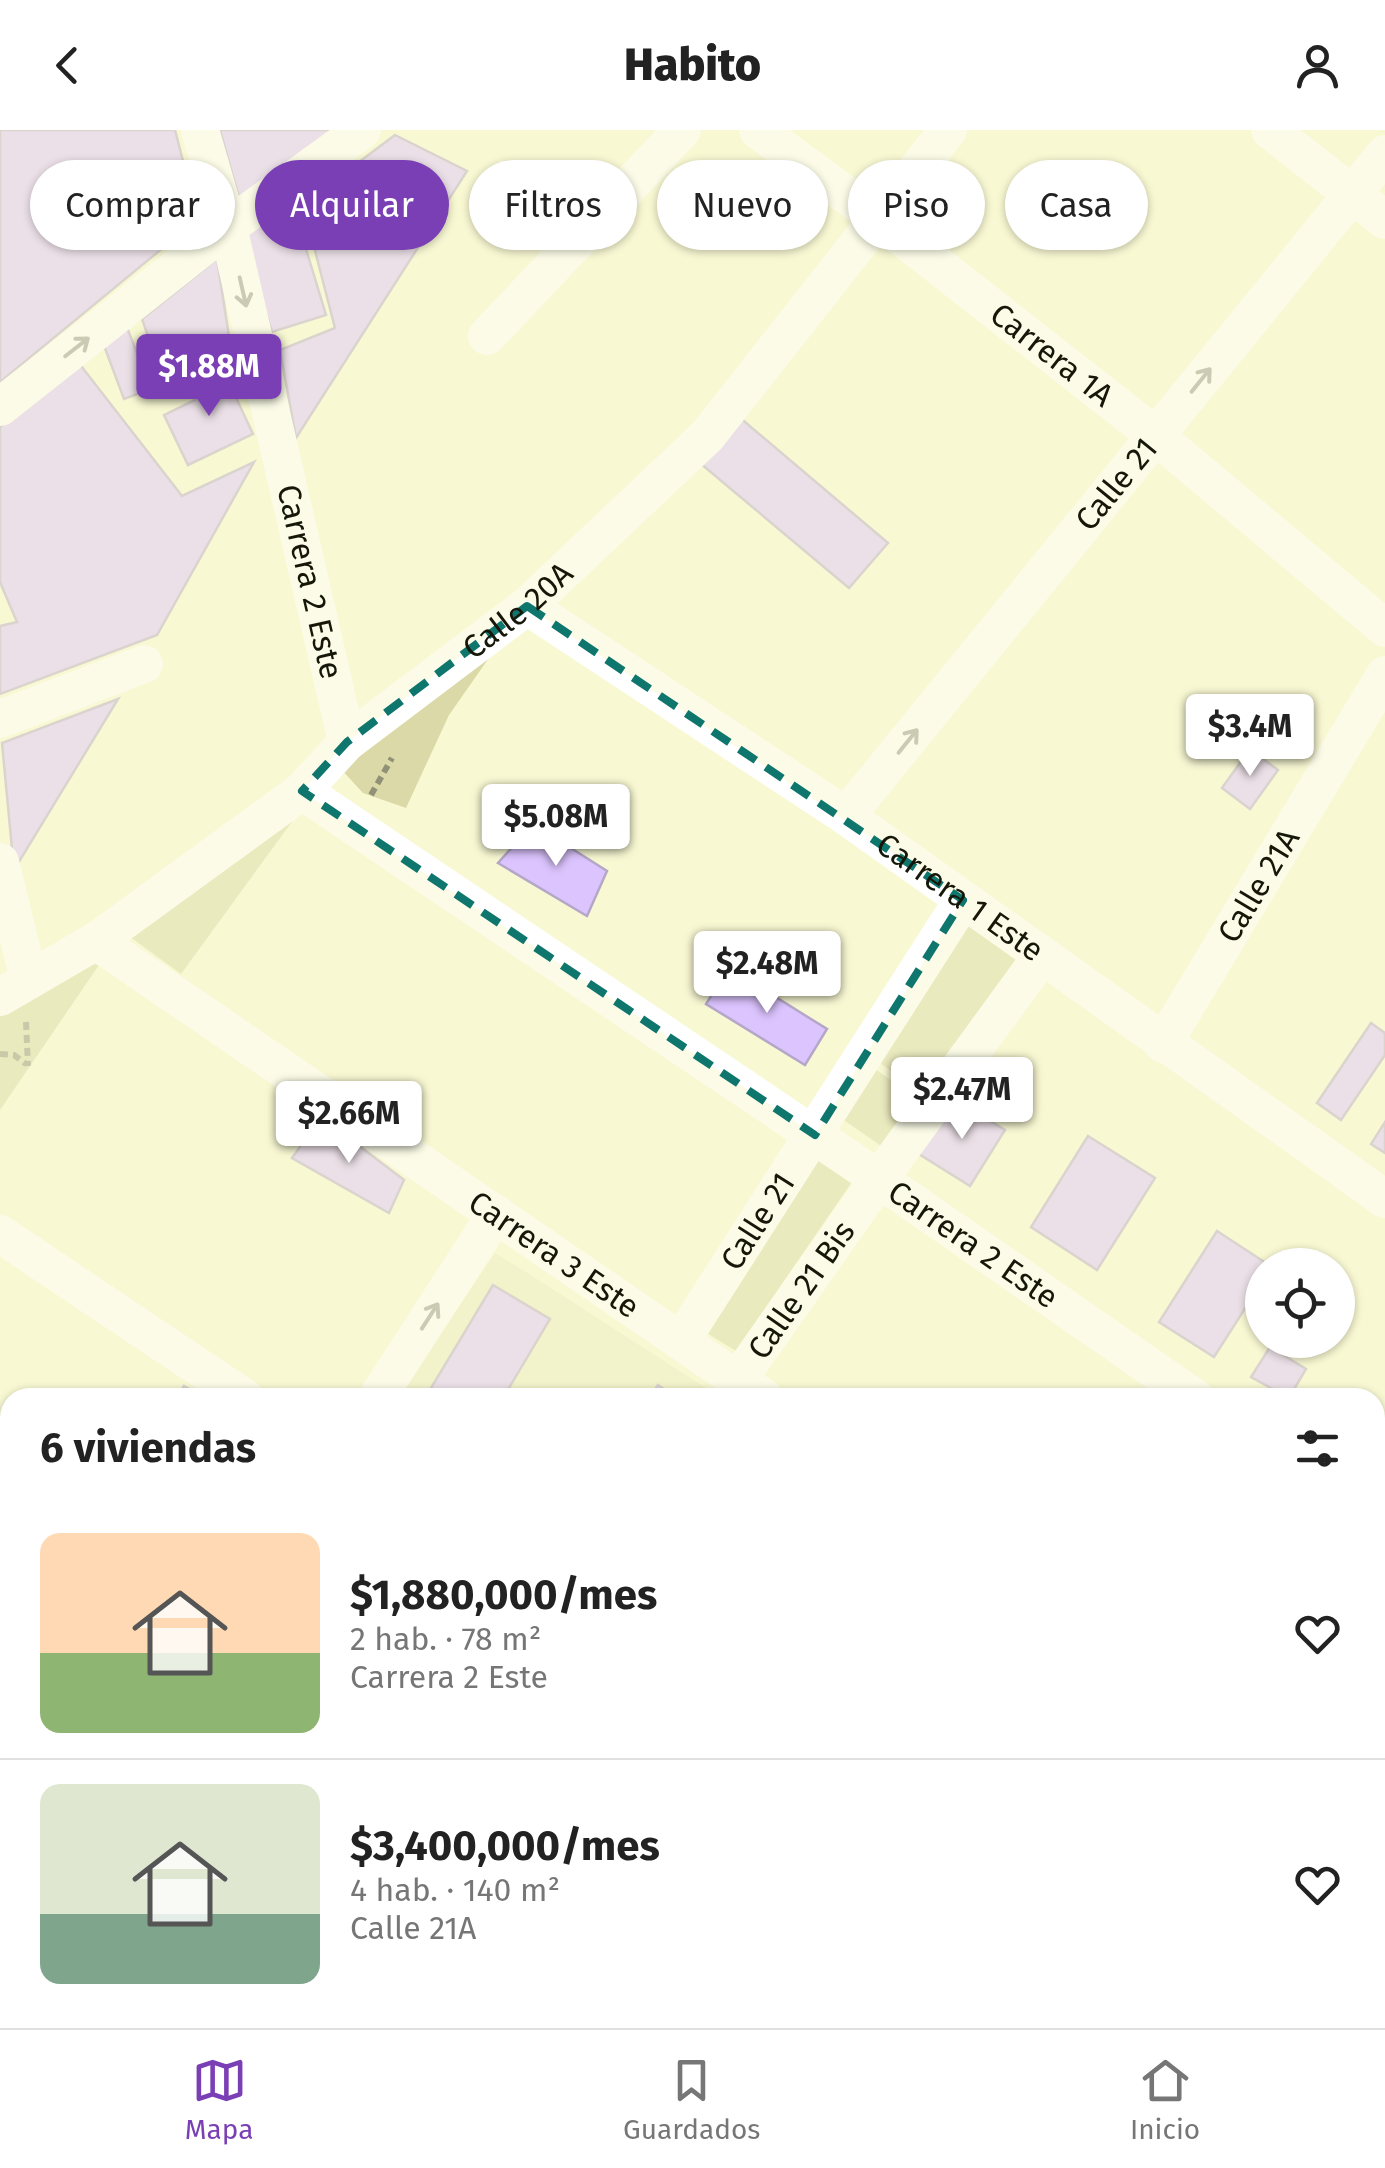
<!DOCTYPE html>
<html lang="es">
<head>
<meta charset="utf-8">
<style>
	:root { --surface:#fff; --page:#f2f2f2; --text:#222; --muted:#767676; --line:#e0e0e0; --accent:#7b3fb5 }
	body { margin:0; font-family:"Fira Sans",sans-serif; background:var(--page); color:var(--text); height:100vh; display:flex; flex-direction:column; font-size:38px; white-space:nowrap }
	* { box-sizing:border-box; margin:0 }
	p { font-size:32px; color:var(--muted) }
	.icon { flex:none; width:55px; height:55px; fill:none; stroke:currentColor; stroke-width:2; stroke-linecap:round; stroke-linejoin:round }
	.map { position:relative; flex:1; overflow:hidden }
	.sheet { position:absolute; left:0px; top:1258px; width:1385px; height:642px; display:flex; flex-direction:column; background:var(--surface); border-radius:30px 30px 0 0; box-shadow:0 2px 8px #0004 }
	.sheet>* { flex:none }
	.banner { position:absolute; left:30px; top:30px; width:1325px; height:90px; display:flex; gap:20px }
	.tools { position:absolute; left:1245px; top:1118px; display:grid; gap:20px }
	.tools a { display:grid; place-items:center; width:110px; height:110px; border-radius:50%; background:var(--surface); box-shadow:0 2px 8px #0004; font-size:50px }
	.price { position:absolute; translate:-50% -85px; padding:0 22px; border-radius:10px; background:#fff; color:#222; font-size:32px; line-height:65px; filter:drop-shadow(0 2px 5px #0008) }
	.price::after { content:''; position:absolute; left:50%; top:60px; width:30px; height:22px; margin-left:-15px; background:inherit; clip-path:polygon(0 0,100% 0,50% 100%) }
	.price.active { background:var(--accent); color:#fff }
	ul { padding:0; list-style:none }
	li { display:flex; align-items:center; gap:30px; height:250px; padding:0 40px }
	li+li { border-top:2px solid var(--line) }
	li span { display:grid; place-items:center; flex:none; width:280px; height:200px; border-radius:20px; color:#555 }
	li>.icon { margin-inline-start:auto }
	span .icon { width:120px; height:120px; fill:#fffc; stroke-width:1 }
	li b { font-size:42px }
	h2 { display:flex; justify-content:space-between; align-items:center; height:120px; padding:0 40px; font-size:42px }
	.pill { padding:0 35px; border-radius:45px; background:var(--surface); box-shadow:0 2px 8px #0004; font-size:35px; line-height:90px }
	.pill.active { background:var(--accent); color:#fff }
	header { display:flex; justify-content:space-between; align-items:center; height:130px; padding:0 40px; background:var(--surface); font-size:45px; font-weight:800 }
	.tabs { display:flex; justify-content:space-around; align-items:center; height:140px; border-top:2px solid var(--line); background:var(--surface); font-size:28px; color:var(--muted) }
	.tabs a { display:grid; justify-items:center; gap:5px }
	.tabs .active { color:var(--accent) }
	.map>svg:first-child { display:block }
	.built { fill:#eeedc0 }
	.green { fill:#dad9a7 }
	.building { fill:#dcc4fe; stroke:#b5a7c8; stroke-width:2.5 }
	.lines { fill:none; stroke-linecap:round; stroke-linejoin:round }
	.path { stroke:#919177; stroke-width:6; stroke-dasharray:8 5; stroke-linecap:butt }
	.street { stroke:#fff; stroke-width:38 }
	.secondary { stroke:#d7d6b6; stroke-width:55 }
	.oneway { stroke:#969690 }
	.marked { fill:none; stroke:#0f766e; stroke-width:8; stroke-dasharray:20 12; stroke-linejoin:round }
	.labels { text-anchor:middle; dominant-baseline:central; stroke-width:10; stroke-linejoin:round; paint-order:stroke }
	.street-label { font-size:32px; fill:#161609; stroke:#fff }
</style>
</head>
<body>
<header><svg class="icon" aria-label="back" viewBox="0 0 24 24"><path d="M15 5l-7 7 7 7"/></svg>Habito<svg class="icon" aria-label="person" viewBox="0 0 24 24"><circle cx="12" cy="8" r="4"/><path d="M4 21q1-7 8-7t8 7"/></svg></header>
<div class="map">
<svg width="1385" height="1898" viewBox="0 0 1385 1898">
	<rect width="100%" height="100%" fill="#f8f8d3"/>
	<!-- built -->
	<path class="built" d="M495,1123L526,1142L720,1267L397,1268Z"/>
	<!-- green -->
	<path class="green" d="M498,515L449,585L406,678L363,663L340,638Z
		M302,678L181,844L126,804Z
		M967,779L1029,820L929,967L868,925Z
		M86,832L99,835L0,980V886Z
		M870,935L918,970L884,1018L835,984Z
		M818,1015L858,1043L736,1221L697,1197Z
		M1375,1365L1385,1369V1441L1375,1460Z
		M1019,1890H1080L1074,1898H1013Z"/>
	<!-- building -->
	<path class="building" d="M0,0H175L198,89L0,252Z
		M220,0H337L239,68Z
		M395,5L467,41L296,308L280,220L335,198L303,74Z
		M292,73L326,185L272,202L243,108Z
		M217,129L230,213L165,256L142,189Z
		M126,195L151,259L124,269L103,213Z
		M78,232L182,366L254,332L157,505L0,564V496L17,492L0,452V297Z
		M223,240L253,304L188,335L164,285L195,270L188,257Z
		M739,287L888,413L849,458L700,333Z
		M118,569L14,740L2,613Z
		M1250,619L1278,640L1250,679L1222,658Z
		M533,694L607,741L587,786L498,733Z
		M729,838L827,899L805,935L706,874Z
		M1371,893L1385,903V925L1341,990L1317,973Z
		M954,969L1005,1000L970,1056L919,1024Z
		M321,987L404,1050L389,1083L292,1028Z
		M1385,992V1023L1371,1014Z
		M1088,1006L1155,1048L1097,1140L1031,1097Z
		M1217,1101L1269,1135H1262V1152L1214,1227L1159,1192Z
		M493,1155L550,1189L503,1268H425Z
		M1270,1217L1306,1239L1289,1268L1251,1247Z
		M658,1255L677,1268H649Z
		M184,1256L206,1268H176Z
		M1385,1781V1838L1375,1832V1796Z"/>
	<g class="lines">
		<!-- path -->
		<path class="path" d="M371,665L392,628
			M26,892L28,936
			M0,924L14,925L26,934"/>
		<!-- street -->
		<g class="street">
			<path id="s1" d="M200,0L228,97L347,612"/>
			<path id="s2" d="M758,0L880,90L1156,306L1385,498"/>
			<path d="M1270,0L1385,90"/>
			<path d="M487,206L682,0"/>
			<path d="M0,277L228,97L362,0"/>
			<path id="s3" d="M527,476L846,686L1385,1069"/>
			<path d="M0,589L144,534"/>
			<path id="s4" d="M302,661L879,1049L1195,1268"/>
			<path id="s5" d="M846,686L1385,24"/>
			<path d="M0,732L29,850"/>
			<path id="s6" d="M96,811L764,1268"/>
			<path id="s7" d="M0,867L96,811L302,661L347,612L527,476L707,306L948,0"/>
			<path id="s8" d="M1163,914L1385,545"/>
			<path d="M0,1104L245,1268"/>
			<path id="s9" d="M681,1211L963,770"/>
			<path id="s10" d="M738,1250L879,1049L1041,827"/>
			<path d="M377,1268L496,1084"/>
			<path d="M1375,1354L1385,1340"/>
			<path d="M0,1403L10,1410"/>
			<path d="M1375,1685L1385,1692"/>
			<path d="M0,1739L10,1746"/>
			<path d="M217,1890L228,1898"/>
			<path d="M715,1890L726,1898"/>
			<path d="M1186,1890L1198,1898"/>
			<path d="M1002,1898L1007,1890"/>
		</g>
		<!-- secondary -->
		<path class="secondary" d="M1375,1487L1385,1472
			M1101,1898L1106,1890"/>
	</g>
	<!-- one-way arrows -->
	<defs><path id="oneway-shaft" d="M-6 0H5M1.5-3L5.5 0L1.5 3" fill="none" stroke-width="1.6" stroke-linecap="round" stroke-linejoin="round" transform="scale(2.5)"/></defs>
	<g class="oneway">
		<use href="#oneway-shaft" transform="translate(243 162) rotate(77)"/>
		<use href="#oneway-shaft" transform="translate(77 217) rotate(-38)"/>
		<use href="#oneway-shaft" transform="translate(1201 250) rotate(-51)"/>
		<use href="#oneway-shaft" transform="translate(908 611) rotate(-51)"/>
		<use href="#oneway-shaft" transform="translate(430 1186) rotate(-57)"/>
	</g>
	<!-- marked area -->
	<path d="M0 0H1385V1898H0ZM527,476L963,770L815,1005L302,661L347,612Z" fill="#f8f8d3" fill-opacity=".55" fill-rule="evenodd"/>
	<path class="marked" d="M527,476L963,770L815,1005L302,661L347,612Z"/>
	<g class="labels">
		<!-- street labels -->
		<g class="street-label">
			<text stroke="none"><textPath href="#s2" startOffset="370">Carrera 1A</textPath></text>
			<text stroke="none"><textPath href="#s5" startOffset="428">Calle 21</textPath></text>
			<text stroke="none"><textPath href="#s1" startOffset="465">Carrera 2 Este</textPath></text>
			<text stroke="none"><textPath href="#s7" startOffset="648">Calle 20A</textPath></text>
			<text stroke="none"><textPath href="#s8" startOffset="185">Calle 21A</textPath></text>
			<text stroke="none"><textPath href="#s3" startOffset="522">Carrera 1 Este</textPath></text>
			<text stroke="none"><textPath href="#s9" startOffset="142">Calle 21</textPath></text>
			<text stroke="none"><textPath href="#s4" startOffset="810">Carrera 2 Este</textPath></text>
			<text stroke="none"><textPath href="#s6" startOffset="555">Carrera 3 Este</textPath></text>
			<text stroke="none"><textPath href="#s10" startOffset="110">Calle 21 Bis</textPath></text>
		</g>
	</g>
</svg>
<div class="tools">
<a><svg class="icon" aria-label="locate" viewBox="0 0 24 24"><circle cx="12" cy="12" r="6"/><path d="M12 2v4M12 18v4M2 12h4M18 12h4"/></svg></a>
</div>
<b class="price active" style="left:209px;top:289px">$1.88M</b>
<b class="price" style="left:1250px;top:649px">$3.4M</b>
<b class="price" style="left:556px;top:739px">$5.08M</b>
<b class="price" style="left:767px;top:886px">$2.48M</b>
<b class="price" style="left:962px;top:1012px">$2.47M</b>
<b class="price" style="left:349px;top:1036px">$2.66M</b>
<div class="banner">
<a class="pill">Comprar</a>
<a class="pill active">Alquilar</a>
<a class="pill">Filtros</a>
<a class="pill">Nuevo</a>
<a class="pill">Piso</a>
<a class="pill">Casa</a>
</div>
<section class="sheet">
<h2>6 viviendas<svg class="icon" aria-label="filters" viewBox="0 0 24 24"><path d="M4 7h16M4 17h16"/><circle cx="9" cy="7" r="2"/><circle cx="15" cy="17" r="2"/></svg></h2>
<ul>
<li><span style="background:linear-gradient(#ffd9b3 60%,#8fb573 0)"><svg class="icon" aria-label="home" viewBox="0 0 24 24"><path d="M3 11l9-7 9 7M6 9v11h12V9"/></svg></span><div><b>$1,880,000/mes</b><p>2 hab. · 78 m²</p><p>Carrera 2 Este</p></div><svg class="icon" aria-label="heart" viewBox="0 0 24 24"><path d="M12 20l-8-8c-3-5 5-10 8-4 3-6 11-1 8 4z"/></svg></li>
<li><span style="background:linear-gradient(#dfe7d0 65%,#7fa58c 0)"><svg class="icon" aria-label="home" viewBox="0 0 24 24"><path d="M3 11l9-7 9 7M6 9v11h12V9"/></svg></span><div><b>$3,400,000/mes</b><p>4 hab. · 140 m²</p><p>Calle 21A</p></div><svg class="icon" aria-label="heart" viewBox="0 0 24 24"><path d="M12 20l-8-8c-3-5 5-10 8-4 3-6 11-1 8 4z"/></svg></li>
</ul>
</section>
</div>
<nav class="tabs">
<a class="active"><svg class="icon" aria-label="map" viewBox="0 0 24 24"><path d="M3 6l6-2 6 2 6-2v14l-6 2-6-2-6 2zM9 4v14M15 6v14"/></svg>Mapa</a>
<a><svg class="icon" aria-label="saved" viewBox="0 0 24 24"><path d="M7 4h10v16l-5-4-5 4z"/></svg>Guardados</a>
<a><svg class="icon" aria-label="home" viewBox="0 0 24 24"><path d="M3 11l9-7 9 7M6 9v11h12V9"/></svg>Inicio</a>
</nav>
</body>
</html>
